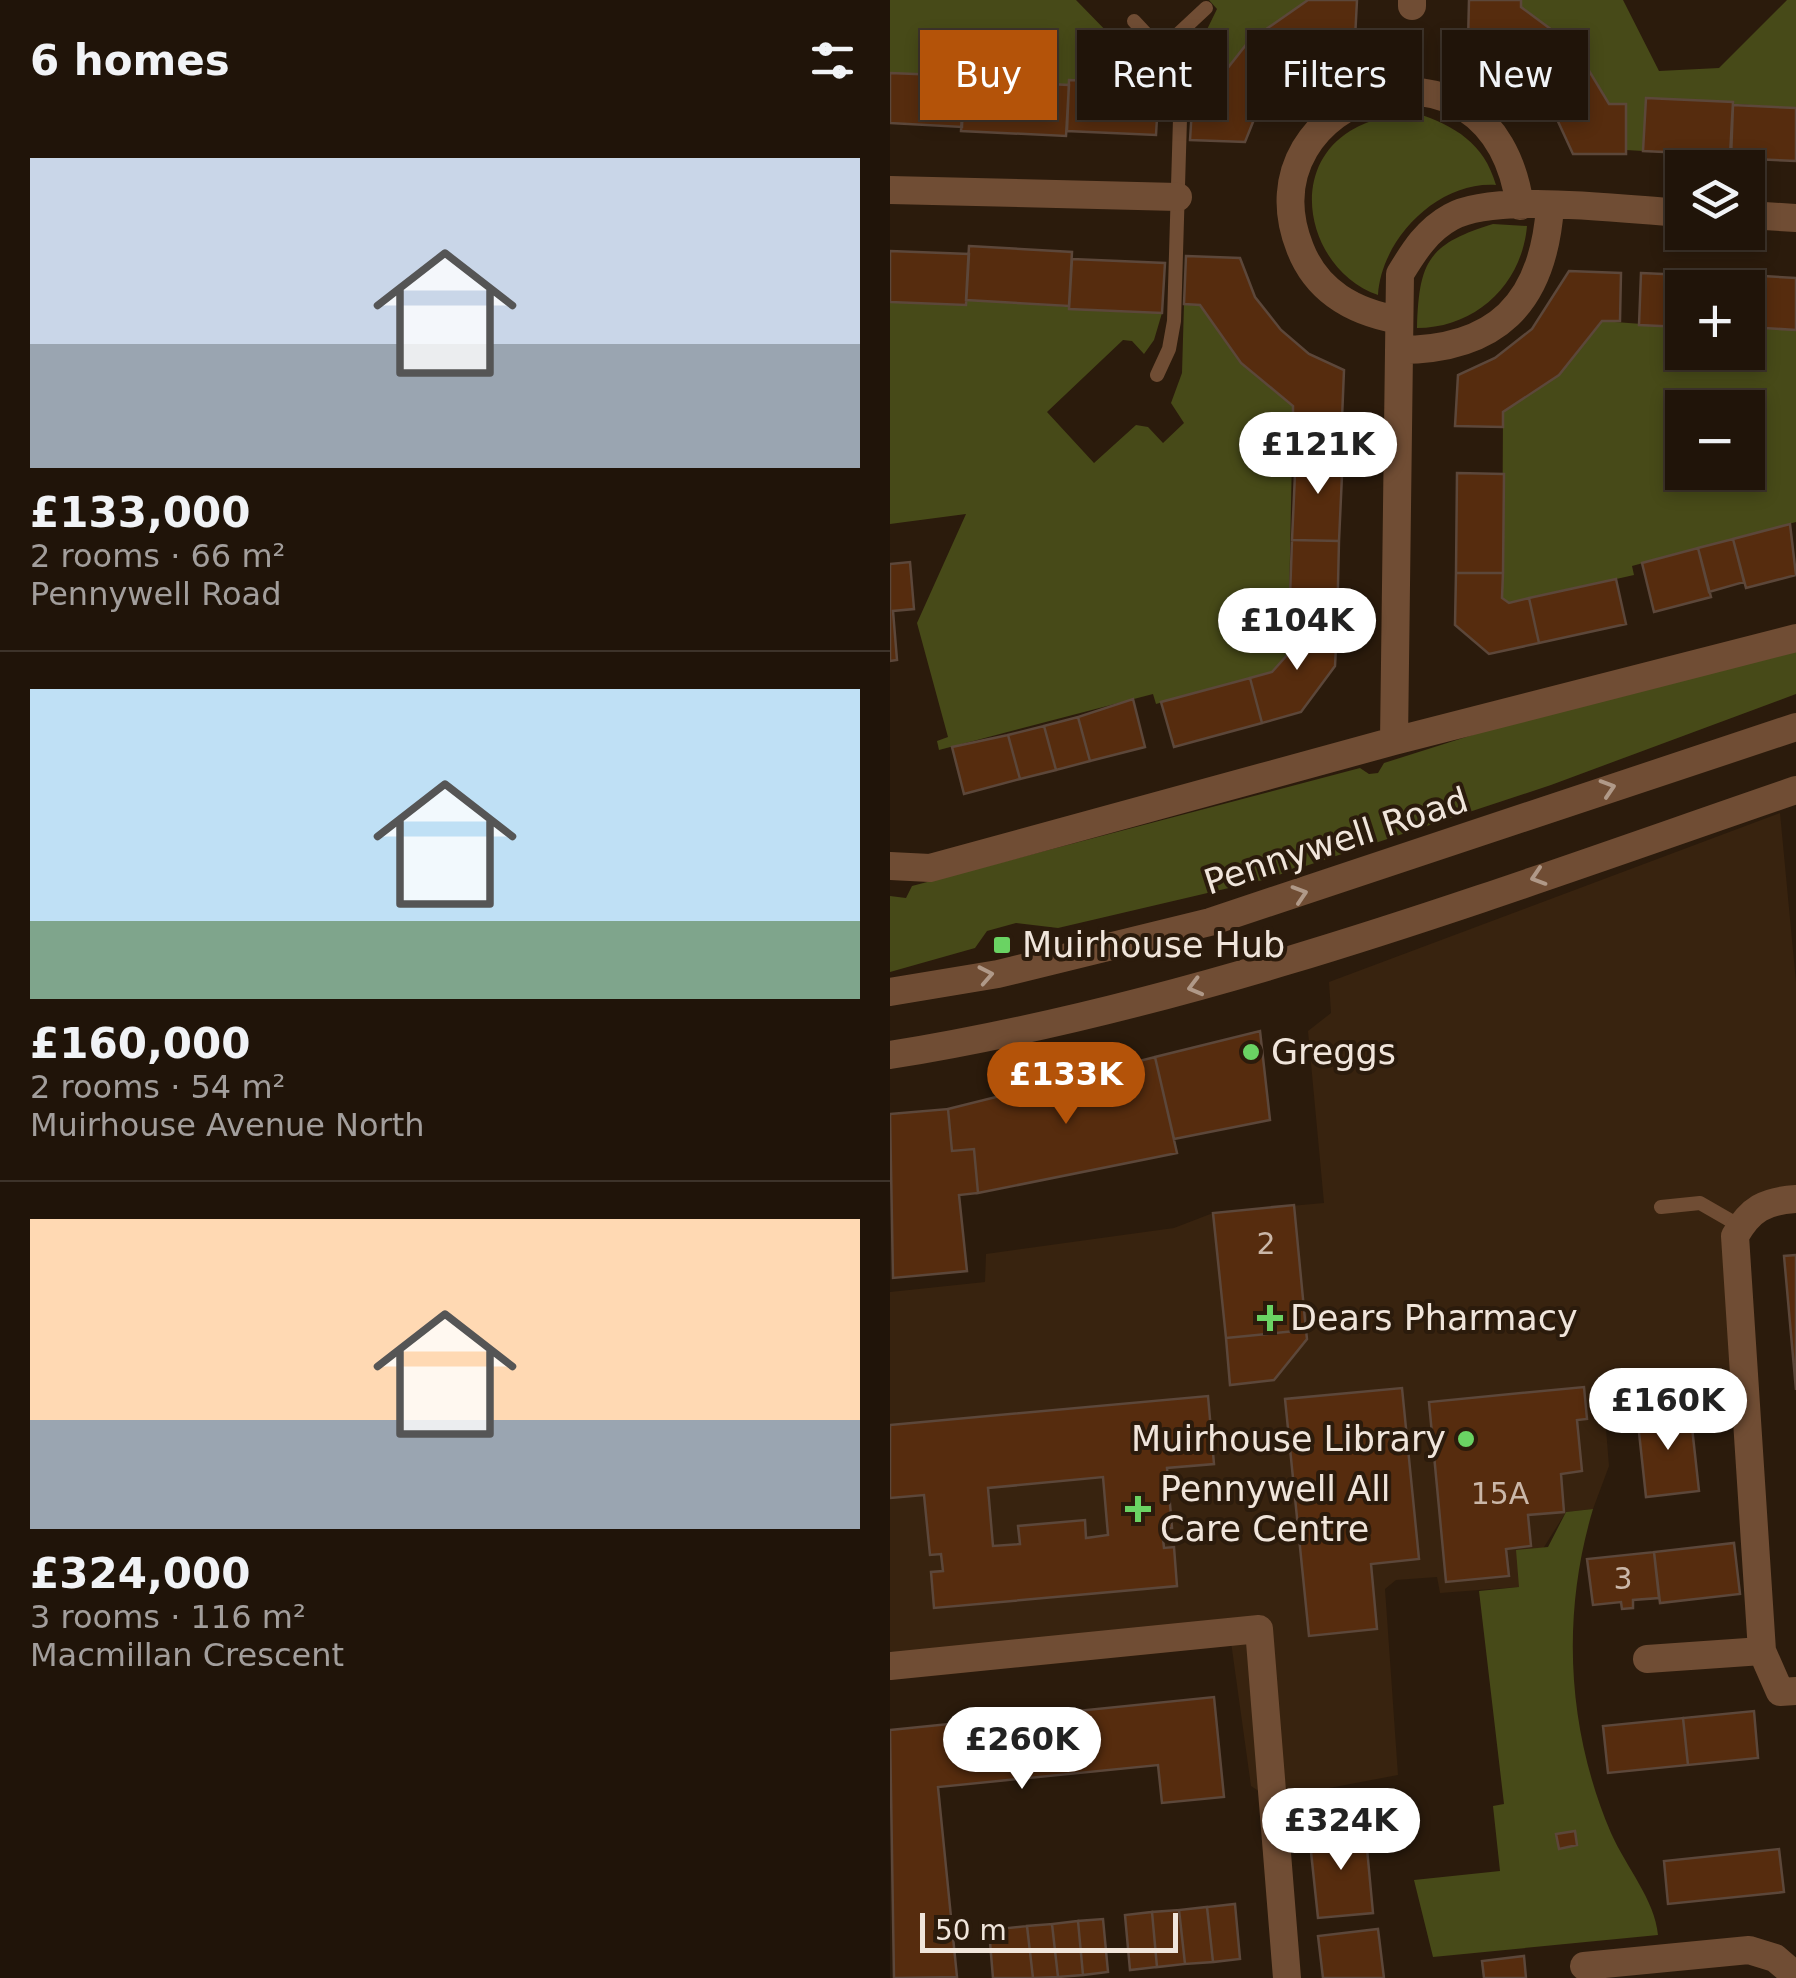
<!DOCTYPE html>
<html lang="en">
<head>
<meta charset="utf-8">
<style>
	:root { --surface:#201409; --page:#281d12; --text:#f1f3f6; --muted:#a29e9c; --line:#3d332a; --accent:#b45309 }
	body { margin:0; font-family:"DejaVu Sans",sans-serif; background:var(--page); color:var(--text); height:100vh; display:flex; flex-direction:column; font-size:38px; white-space:nowrap }
	* { box-sizing:border-box; margin:0 }
	p { font-size:32px; color:var(--muted) }
	.icon { flex:none; width:55px; height:55px; fill:none; stroke:currentColor; stroke-width:2; stroke-linecap:round; stroke-linejoin:round }
	.map { position:relative; flex:1; overflow:hidden }
	.details { display:flex; flex-direction:column; background:var(--surface); width:890px }
	.details>* { flex:none }
	.hud { position:absolute; left:30px; top:30px; width:725px; height:90px; display:flex; gap:20px }
	.tools { position:absolute; left:775px; top:150px; display:grid; gap:20px }
	.tools a { display:grid; place-items:center; width:100px; height:100px; border-radius:0px; background:var(--surface); box-shadow:0 5px 15px #0003,0 0 0 2px var(--line); font-size:50px }
	.scale { position:absolute; left:30px; bottom:25px; width:258px; box-sizing:border-box; padding-left:10px; border:5px solid #f0e5db; border-top:0; font-size:28px; line-height:35px; white-space:nowrap; color:#f0e5db; -webkit-text-stroke:8px #2b1b0c; paint-order:stroke }
	.price { position:absolute; translate:-50% -85px; padding:0 22px; border-radius:35px; background:#fff; color:#222; font-size:32px; line-height:65px; filter:drop-shadow(0 2px 5px #0008) }
	.price::after { content:''; position:absolute; left:50%; top:60px; width:30px; height:22px; margin-left:-15px; background:inherit; clip-path:polygon(0 0,100% 0,50% 100%) }
	.price.selected { background:var(--accent); color:#fff }
	ul { padding:0; list-style:none }
	li { display:grid; align-content:center; gap:20px; height:530px; padding:0 30px }
	li+li { border-top:2px solid var(--line) }
	li span { display:grid; place-items:center; height:310px; border-radius:0px; color:#555 }
	li>.icon { margin-inline-start:auto }
	span .icon { width:180px; height:180px; fill:#fffc; stroke-width:1 }
	li b { font-size:42px }
	h2 { display:flex; justify-content:space-between; align-items:center; height:120px; padding:0 30px; font-size:42px }
	.chip { padding:0 35px; border-radius:0px; background:var(--surface); box-shadow:0 5px 15px #0003,0 0 0 2px var(--line); font-size:35px; line-height:90px }
	.chip.selected { background:var(--accent); color:#fff }
	main { display:flex; flex:1; min-height:0 }
	.map>svg:first-child { display:block }
	.built { fill:#38230f }
	.green { fill:#474a18; fill-rule:evenodd }
	.building { fill:#562c0e; stroke:#5c473a; stroke-width:2.5; fill-rule:evenodd }
	.lines { fill:none; stroke-linecap:round; stroke-linejoin:round }
	.service { stroke:#704d34; stroke-width:14 }
	.minor { stroke:#704d34; stroke-width:28 }
	.tertiary { stroke:#704d34; stroke-width:28 }
	.oneway { stroke:#b09988 }
	.poi-dot { fill:#6ad363; stroke:#2b1b0c; stroke-width:4 }
	.labels { text-anchor:middle; dominant-baseline:central; stroke-width:8; stroke-linejoin:round; paint-order:stroke }
	.number-label { font-size:30px; fill:#cab7a8 }
	.street-label { font-size:35px; fill:#f0e5db; stroke:#2b1b0c }
	.poi-label { font-size:35px; fill:#f0e5db; stroke:#2b1b0c; text-anchor:start }
</style>
</head>
<body>
<main>
<section class="details">
<h2>6 homes<svg class="icon" aria-label="filters" viewBox="0 0 24 24"><path d="M4 7h16M4 17h16"/><circle cx="9" cy="7" r="2"/><circle cx="15" cy="17" r="2"/></svg></h2>
<ul>
<li><span style="background:linear-gradient(#c9d6e8 60%,#9aa5b1 0)"><svg class="icon" aria-label="home" viewBox="0 0 24 24"><path d="M3 11l9-7 9 7M6 9v11h12V9"/></svg></span><div><b>£133,000</b><p>2 rooms · 66 m²</p><p>Pennywell Road</p></div></li>
<li><span style="background:linear-gradient(#bfe0f5 75%,#7fa58c 0)"><svg class="icon" aria-label="home" viewBox="0 0 24 24"><path d="M3 11l9-7 9 7M6 9v11h12V9"/></svg></span><div><b>£160,000</b><p>2 rooms · 54 m²</p><p>Muirhouse Avenue North</p></div></li>
<li><span style="background:linear-gradient(#ffd9b3 65%,#9aa5b1 0)"><svg class="icon" aria-label="home" viewBox="0 0 24 24"><path d="M3 11l9-7 9 7M6 9v11h12V9"/></svg></span><div><b>£324,000</b><p>3 rooms · 116 m²</p><p>Macmillan Crescent</p></div></li>
</ul>
</section>
<div class="map">
<svg width="906" height="1978" viewBox="0 0 906 1978">
	<rect width="100%" height="100%" fill="#2b1b0c"/>
	<!-- built -->
	<path class="built" d="M890,813L906,982V1199L858,1213L854,1399L715,1416L719,1466L703,1509L676,1512L629,1587L550,1593L547,1577L506,1580L495,1589L508,1775L381,1799L361,1786L341,1642L0,1674V1292L95,1282L96,1254L284,1228L323,1213L434,1203L418,1031L441,1013L439,982Z"/>
	<!-- green -->
	<path class="green" d="M0,0H186L225,40L253,50L270,71L269,84L180,80L179,85L0,73Z
		M319,0H418L359,41L318,93H303L306,52L327,9Z
		M631,0H733L769,71L829,68L897,0H906V108L756,98L753,151L736,150V104H719L684,50L631,7Z
		M526,113C565,126 594,143 606,185C547,181 491,240 488,295C422,273 393,173 460,131C482,118 501,115 526,113Z
		M603,224L637,226C632,284 586,328 527,328C529,263 537,244 603,224Z
		M76,300L272,313L264,340L254,354L242,341L233,340L157,412L204,463L246,425L258,427L273,443L294,423L281,403L292,373L294,304L310,305L351,363L403,406L398,654L382,672L266,704L263,694L49,750L47,741L58,737L27,623L76,514L0,524V302L75,305Z
		M712,321L792,327V352H858V327L906,330V522L742,566L744,575L619,603L612,598L613,412L669,375ZM792,408H858V472H792Z
		M906,648V694L661,785L373,880L168,928L126,923L97,931L85,948L0,972V896L16,898L22,886L470,768L479,774L488,773L494,763L652,713Z
		M703,1509C671,1616 677,1730 721,1833C736,1867 765,1900 768,1935L543,1957L524,1880L610,1871L603,1806L614,1804L589,1591L629,1587L626,1550L658,1547L676,1512Z"/>
	<!-- building -->
	<path class="building" d="M418,0H467L465,39L427,56L394,81L365,117L355,142L300,140L303,93H318L359,41Z
		M579,0H631V7L670,36L695,64L719,104H736V154H683L665,115L639,81L609,58L578,42Z
		M0,73L74,76L72,127L0,123Z
		M74,80L179,85L176,136L71,131Z
		M179,80L269,84L266,135L177,131Z
		M756,98L843,102L840,155L753,151Z
		M843,105L906,108V161L841,158Z
		M79,246L182,252L179,306L76,300Z
		M0,251L79,254L76,305L0,302Z
		M296,256L350,258L365,297L391,330L419,354L454,370L452,419L403,417V406L351,363L310,305L294,304Z
		M182,259L275,263L272,313L179,309Z
		M679,271L731,273L730,321H712L669,375L613,412V427L565,426L568,375L605,358L642,329Z
		M751,273L839,277L838,288H792V327L749,325Z
		M839,274L906,278V330L858,327V288H838Z
		M406,452L453,453L449,541L402,540Z
		M567,473L614,474L613,573H566Z
		M900,524L906,575L856,588L843,539Z
		M843,539L854,582L819,592L808,548Z
		M402,540L449,541L447,627L399,625Z
		M808,548L821,597L764,612L752,563Z
		M20,562L24,609L3,611L7,660L0,661V564Z
		M566,573H613L612,598L619,603L639,598L649,643L599,654L565,625Z
		M726,579L736,624L649,643L639,598Z
		M399,625L447,627L445,666L411,712L372,723L360,678L382,672L398,654Z
		M360,678L372,723L284,747L271,702Z
		M243,699L255,747L200,761L188,717Z
		M188,717L200,761L166,770L154,726Z
		M154,726L166,770L130,779L118,735Z
		M118,735L130,779L74,794L62,747Z
		M370,1031L380,1120L284,1139L265,1057Z
		M265,1057L287,1153L88,1193L84,1149L62,1151L58,1109Z
		M58,1109L62,1151L84,1149L88,1193L69,1195L77,1271L3,1278L0,1114Z
		M404,1205L416,1330L336,1338L323,1213Z
		M906,1255V1390L894,1256Z
		M416,1330L417,1339L384,1380L340,1385L336,1338Z
		M694,1387L697,1419L687,1420L692,1471L671,1474L674,1512L638,1515L641,1546L616,1549L619,1576L556,1582L539,1402Z
		M512,1388L529,1559L481,1564L487,1629L419,1636L395,1399Z
		M318,1396L324,1464L277,1468L282,1528L272,1529L274,1548L284,1547L287,1586L44,1608L41,1572L53,1571L51,1554L40,1555L34,1495L0,1498V1425ZM213,1477L218,1535L196,1538L195,1520L128,1526L130,1544L103,1546L98,1488Z
		M800,1409L809,1491L756,1497L747,1414Z
		M844,1543L850,1594L770,1603L764,1552Z
		M764,1552L769,1598L743,1600V1608L732,1609L731,1602L703,1605L697,1559Z
		M324,1697L334,1797L272,1803L268,1765L48,1787L67,1977L4,1978L0,1730Z
		M864,1711L868,1758L798,1765L793,1718Z
		M793,1718L798,1765L718,1773L713,1726Z
		M475,1827L483,1913L428,1918L419,1833Z
		M685,1831L687,1845L669,1849L666,1834Z
		M889,1849L894,1892L778,1904L774,1861Z
		M345,1904L350,1959L323,1962L317,1907Z
		M317,1907L323,1962L295,1964L289,1910Z
		M289,1910L295,1964L267,1967L262,1912Z
		M262,1912L267,1967L240,1970L235,1915Z
		M213,1919L218,1972L193,1975L188,1921Z
		M188,1921L193,1975L168,1977L162,1924Z
		M162,1924L168,1977L143,1978L137,1926Z
		M137,1926L143,1978H103L99,1930Z
		M488,1929L494,1978H433L428,1936Z
		M634,1956L636,1978H594L592,1961Z"/>
	<g class="lines">
		<!-- service -->
		<path class="service" d="M244,21L286,66L291,85L284,321L279,349L267,375
			M271,50L316,8
			M771,1207L810,1203L850,1226"/>
		<!-- minor -->
		<path class="minor" d="M522,6V0
			M0,190L288,197
			M858,215L906,218
			M509,320C464,312 427,292 410,248C349,95 602,9 630,206
			M509,350C606,350 653,304 660,207
			M504,741L510,274C524,251 537,230 561,217C605,192 738,210 792,213
			M0,866L40,868L504,741L906,638
			M872,1651L890,1692L906,1691
			M757,1659L872,1651L845,1236C860,1209 875,1201 906,1199
			M0,1666L369,1629L397,1978
			M694,1966L859,1950L885,1958L906,1976"/>
		<!-- tertiary -->
		<path class="tertiary" d="M0,992L108,974L320,922L906,727
			M0,1055C311,1005 609,892 906,790"/>
	</g>
	<!-- one-way arrows -->
	<defs><path id="oneway-chevron" d="M-2-3.5L2.5 0L-2 3.5" fill="none" stroke-width="1.6" stroke-linecap="round" stroke-linejoin="round" transform="scale(2.5)"/></defs>
	<g class="oneway">
		<use href="#oneway-chevron" transform="translate(718 788) rotate(-18)"/>
		<use href="#oneway-chevron" transform="translate(648 877) rotate(162)"/>
		<use href="#oneway-chevron" transform="translate(410 894) rotate(-18)"/>
		<use href="#oneway-chevron" transform="translate(96 975) rotate(-11)"/>
		<use href="#oneway-chevron" transform="translate(305 987) rotate(165)"/>
	</g>
	<!-- markers -->
	<g class="poi-dot">
		<rect x="102" y="935" width="20" height="20" rx="5"/>
		<circle cx="361" cy="1052" r="10"/>
		<path d="M375 1303h10v10h10v10h-10v10h-10v-10h-10v-10h10z"/>
		<circle cx="576" cy="1439" r="10"/>
		<path d="M243 1494h10v10h10v10h-10v10h-10v-10h-10v-10h10z"/>
	</g>
	<g class="labels">
		<!-- number labels -->
		<g class="number-label">
			<text x="376" y="1243">2</text>
			<text x="610" y="1493">15A</text>
			<text x="733" y="1578">3</text>
		</g>
		<!-- street labels -->
		<g class="street-label">
			<text transform="translate(446 841) rotate(-18)">Pennywell Road</text>
		</g>
		<!-- poi labels -->
		<g class="poi-label">
			<text x="132" y="945">Muirhouse Hub</text>
			<text x="381" y="1052">Greggs</text>
			<text x="400" y="1318">Dears Pharmacy</text>
			<text x="556" y="1439" text-anchor="end">Muirhouse Library</text>
			<text x="270" y="1489">Pennywell All<tspan x="270" dy="40">Care Centre</tspan></text>
		</g>
	</g>
</svg>
<div class="tools">
<a><svg class="icon" aria-label="layers" viewBox="0 0 24 24"><path d="M12 4l9 5-9 5-9-5zM3 14l9 5 9-5"/></svg></a>
<a>+</a>
<a>−</a>
</div>
<div class="scale">50 m</div>
<b class="price" style="left:428px;top:497px">£121K</b>
<b class="price" style="left:407px;top:673px">£104K</b>
<b class="price selected" style="left:176px;top:1127px">£133K</b>
<b class="price" style="left:778px;top:1453px">£160K</b>
<b class="price" style="left:132px;top:1792px">£260K</b>
<b class="price" style="left:451px;top:1873px">£324K</b>
<div class="hud">
<a class="chip selected">Buy</a>
<a class="chip">Rent</a>
<a class="chip">Filters</a>
<a class="chip">New</a>
</div>
</div>
</main>
</body>
</html>
